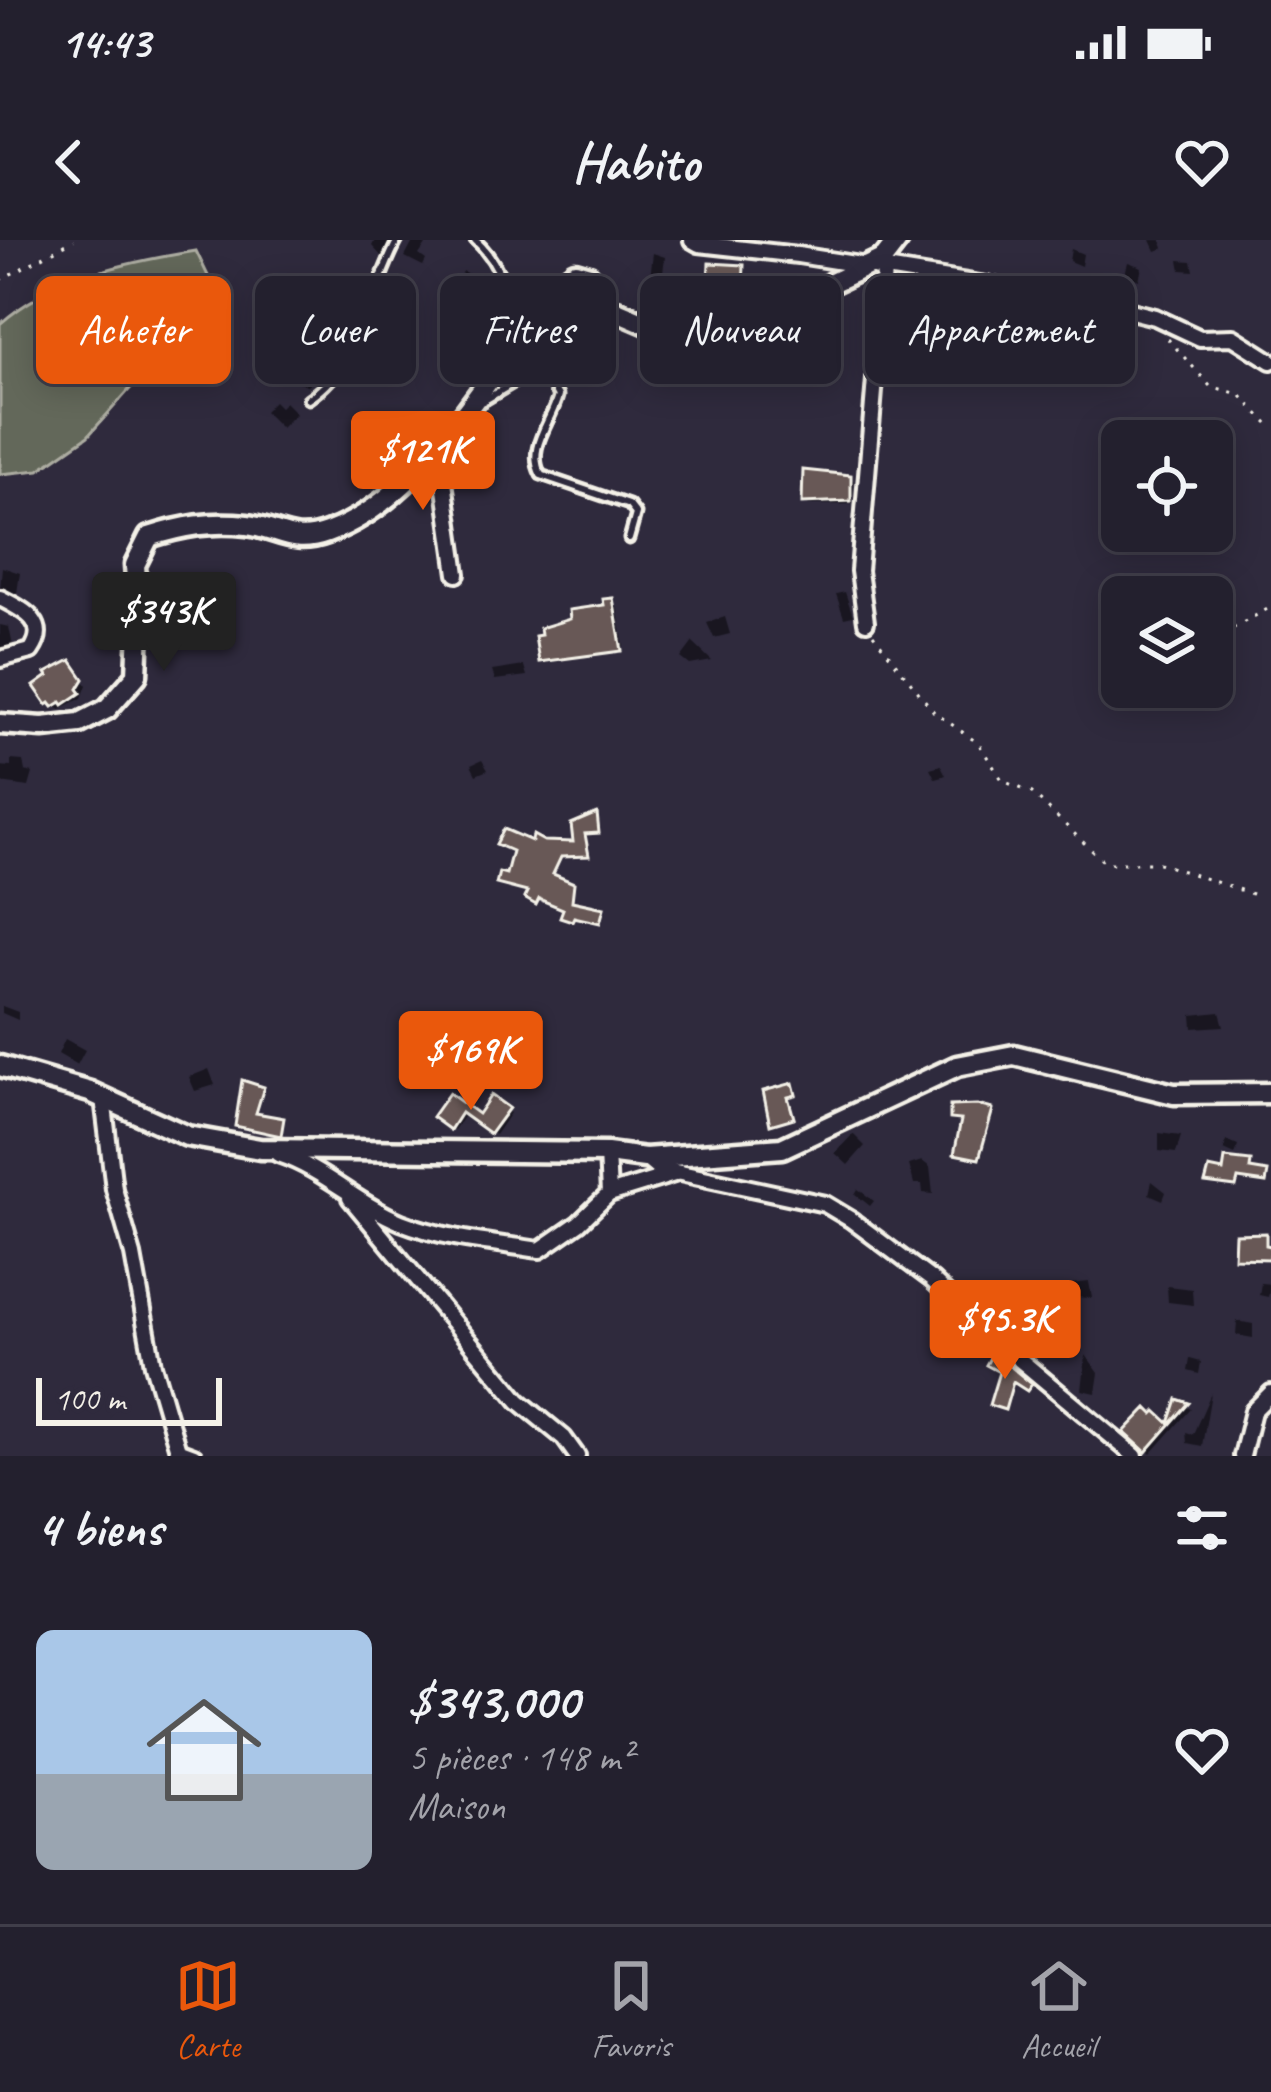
<!DOCTYPE html>
<html lang="fr">
<head>
<meta charset="utf-8">
<style>
	:root { --surface:#23202e; --page:#2f2d3a; --text:#f1f3f6; --muted:#a3a3aa; --line:#403e4a; --accent:#ea580c }
	body { margin:0; font-family:Caveat,sans-serif; background:var(--page); color:var(--text); height:100vh; display:flex; flex-direction:column; font-size:45px; white-space:nowrap }
	* { box-sizing:border-box; margin:0 }
	p { font-size:39px; color:var(--muted) }
	.icon { flex:none; width:66px; height:66px; fill:none; stroke:currentColor; stroke-width:2; stroke-linecap:round; stroke-linejoin:round }
	.map { position:relative; height:1216px; overflow:hidden }
	.sheet { display:flex; flex-direction:column; background:var(--surface); flex:1 }
	.sheet>* { flex:none }
	.banner { position:absolute; left:36px; top:36px; width:1200px; height:108px; display:flex; gap:24px }
	.fabs { position:absolute; left:1101px; top:180px; display:grid; gap:24px }
	.fabs a { display:grid; place-items:center; width:132px; height:132px; border-radius:18px; background:var(--surface); box-shadow:0 6px 30px #0003,0 0 0 3px var(--line); font-size:60px }
	.scale { position:absolute; left:36px; bottom:30px; width:186px; box-sizing:border-box; padding-left:12px; border:6px solid #f4f1e8; border-top:0; font-size:33px; line-height:42px; white-space:nowrap; color:#f4f1e8; -webkit-text-stroke:9px #2f2a3d; paint-order:stroke }
	.price { position:absolute; translate:-50% -102px; padding:0 27px; border-radius:12px; background:var(--accent); color:#fff; font-size:39px; line-height:78px; filter:drop-shadow(0 3px 6px #0008) }
	.price::after { content:''; position:absolute; left:50%; top:72px; width:36px; height:27px; margin-left:-18px; background:inherit; clip-path:polygon(0 0,100% 0,50% 100%) }
	.price.selected { background:#222; color:#fff }
	ul { padding:0; list-style:none }
	li { display:flex; align-items:center; gap:36px; height:300px; padding:0 36px }
	li span { display:grid; place-items:center; flex:none; width:336px; height:240px; border-radius:18px; color:#555 }
	li>.icon { margin-inline-start:auto }
	span .icon { width:144px; height:144px; fill:#fffc; stroke-width:1 }
	li b { font-size:51px }
	h2 { display:flex; justify-content:space-between; align-items:center; height:144px; padding:0 36px; font-size:51px }
	.chip { padding:0 42px; border-radius:18px; background:var(--surface); box-shadow:0 6px 30px #0003,0 0 0 3px var(--line); font-size:42px; line-height:108px }
	.chip.selected { background:var(--accent); color:#fff }
	.status { display:flex; justify-content:space-between; align-items:center; height:84px; padding:0 60px; background:var(--surface); direction:ltr }
	.status svg { height:33px; fill:currentColor }
	header { display:flex; justify-content:space-between; align-items:center; height:156px; padding:0 36px; background:var(--surface); font-size:54px; font-weight:800 }
	.menu { display:flex; justify-content:space-around; align-items:center; height:168px; border-top:3px solid var(--line); background:var(--surface); font-size:33px; color:var(--muted) }
	.menu a { display:grid; justify-items:center; gap:6px }
	.menu .selected { color:var(--accent) }
	.map>svg:first-child { display:block }
	.green { fill:#64685a; stroke:#acaca1; stroke-width:3 }
	.shadow { fill:#0007 }
	.building { fill:#675856; stroke:#f4f1e8; stroke-width:3 }
	.lines { fill:none; stroke-linecap:round; stroke-linejoin:round }
	.lane-casing { stroke:#f4f1e8; stroke-width:15 }
	.street-casing { stroke:#f4f1e8; stroke-width:22 }
	.secondary-casing { stroke:#f4f1e8; stroke-width:27 }
	.path { stroke:#f4f1e8; stroke-width:3; stroke-dasharray:3 9; stroke-linecap:butt }
	.lane { stroke:#2f2a3d; stroke-width:6 }
	.street { stroke:#2f2a3d; stroke-width:14 }
	.secondary { stroke:#2f2a3d; stroke-width:18 }
</style>
</head>
<body>
<div class="status"><b>14:43</b><svg viewBox="0 0 49 12"><path d="M0 12V9h3v3zM5 12V6h3v6zM10 12V3h3v9zM15 12V0h3v12zM26 1h20v11H26zM47 4h2v5h-2z"/></svg></div>
<header><svg class="icon" aria-label="back" viewBox="0 0 24 24"><path d="M15 5l-7 7 7 7"/></svg>Habito<svg class="icon" aria-label="heart" viewBox="0 0 24 24"><path d="M12 20l-8-8c-3-5 5-10 8-4 3-6 11-1 8 4z"/></svg></header>
<div class="map">
<svg width="1271" height="1216" viewBox="0 0 1271 1216">
	<rect width="100%" height="100%" fill="#2f2a3d"/>
	<filter id="ink" filterUnits="userSpaceOnUse"><feTurbulence type="fractalNoise" baseFrequency=".00833" numOctaves="2"/><feDisplacementMap in="SourceGraphic" scale="24" xChannelSelector="R" yChannelSelector="G"/><feConvolveMatrix kernelMatrix="1 2 1 2 8 2 1 2 1" color-interpolation-filters="sRGB"/></filter>
	<g filter="url(#ink)">
		<!-- green -->
		<path class="green" d="M196,11L213,46L184,88L88,196L39,230L0,234V84C52,37 128,22 196,11Z"/>
		<!-- shadow -->
		<path class="shadow" d="M375,0L392,1L383,18L372,6Z
			M414,0L426,5L419,15L426,20L423,26L405,17Z
			M1151,0H1161L1164,8L1156,11Z
			M1071,9L1083,14L1081,26L1069,21Z
			M653,13L665,17L662,40L650,37Z
			M1179,20L1192,21L1194,31L1181,30Z
			M1128,22L1142,27L1139,40L1125,34Z
			M743,28L746,32L745,52H740L744,72L723,77L717,61L691,54Z
			M463,31L489,47V52L480,46L471,58L455,45Z
			M478,93L491,102L483,122L467,111Z
			M300,115L316,124L308,146L292,138Z
			M274,161L280,167L285,162L296,173L281,188L264,171Z
			M850,238L854,241L853,264L809,265L805,262Z
			M2,327L20,333L17,353L0,349Z
			M845,352L853,376L844,378L836,354Z
			M612,361L617,367L624,407L542,418Z
			M725,377L730,394L714,398L707,383Z
			M0,385L9,387L13,406L0,411Z
			M693,402V403L712,421L690,425L681,418Z
			M524,426L527,436L495,440L492,431Z
			M74,428L87,445L82,458L60,469L54,467L50,463Z
			M11,520L23,521L25,531L33,533L29,547L0,543V526L11,527Z
			M482,520L488,530L476,535L471,525Z
			M941,525L946,535L935,538L930,528Z
			M2,766L18,772V780L2,773Z
			M1220,772L1224,786L1193,788L1192,775Z
			M65,799L85,810L77,825L58,814Z
			M209,829L215,845L195,851L189,837Z
			M450,857L479,878L492,860L510,873L495,895L465,874L454,890L436,877Z
			M991,872L981,920L959,915L964,881L953,878Z
			M1159,893L1181,896L1176,913L1159,911Z
			M853,894L865,906L848,925L835,913Z
			M1226,901L1238,906L1235,915L1224,910Z
			M922,921L930,927L933,954L923,953L922,944H914L909,925Z
			M1152,941L1166,952L1163,960L1149,954Z
			M858,949L874,961L870,966L855,954Z
			M1089,1042L1092,1058L1071,1057L1070,1044Z
			M1261,1043L1271,1044L1268,1057L1259,1055Z
			M1167,1046L1192,1049L1193,1065L1168,1062Z
			M1237,1081L1253,1084V1098L1236,1095Z
			M1086,1115L1099,1133L1096,1153L1082,1150Z
			M1190,1119L1201,1122L1199,1134L1188,1131Z
			M1211,1153L1202,1206L1187,1203L1186,1192L1193,1194Z
			M1179,1163L1191,1169L1151,1214L1128,1192L1156,1175L1171,1188Z"/>
		<!-- building -->
		<path class="building" d="M709,23L744,25L743,50H738L742,69L717,75L714,59L688,55L691,39L708,42Z
			M803,230L851,235V261L802,263Z
			M613,358L622,411L539,422L535,396L541,395L540,388L570,379L569,370L604,365L603,359Z
			M71,420L84,439L78,449L81,453L63,465L61,462L53,467L50,463L47,465L34,446L48,436L46,433Z
			M597,573L599,593L585,594L589,616L561,617L553,634L574,643L572,661L604,668L600,683L574,677L572,681L560,677L563,669L539,659L536,665L524,658L527,652L496,644L499,632L506,634L512,611L496,604L504,589L532,601L533,595L544,601L573,602L571,584Z
			M242,840L264,847L256,873L284,878L281,896L235,886Z
			M793,843L796,855L788,857L794,878L770,885L763,851Z
			M449,853L478,874L491,855L509,868L490,894L461,873L450,890L432,877Z
			M977,865L993,869L979,919L954,914L961,880L950,879V866Z
			M1225,918L1251,921L1250,929L1268,932L1266,943L1238,939L1236,947L1205,943L1209,928L1223,931Z
			M1266,993V1005L1271,1006L1270,1019L1234,1018L1235,994Z
			M993,1112L1032,1144L1027,1151L1013,1142L1005,1170L989,1165L999,1132L986,1125Z
			M1177,1159L1189,1163L1146,1212L1124,1192L1147,1168L1153,1174L1156,1171L1169,1183Z"/>
		<g class="lines">
			<defs>
				<path id="lane" d="M475,0C506,28 510,64 516,103
					M308,159C363,122 368,55 398,0
					M483,161L530,133L549,140L558,156C551,183 526,208 541,235L629,265L636,274L629,299"/>
				<path id="street" d="M692,0L699,4L798,15L1099,63L1155,77L1200,98L1233,97L1271,121
					M439,206L457,334
					M0,358C23,370 51,382 31,411L0,419
					M866,382L859,331L884,31
					M103,858L114,949L133,1015L153,1125L178,1210L194,1216
					M607,913L609,954
					M278,914C324,929 357,964 401,982C444,999 495,1003 540,1010L579,983L609,954L674,934
					M645,918L657,928L825,964L850,979L932,1040L988,1093L1135,1216
					M350,958L519,1161L564,1198L577,1216
					M1242,1216L1253,1171L1271,1153"/>
				<path id="secondary" d="M0,484L43,487L80,483L107,469L137,435L139,388L135,325L149,297C183,286 211,281 247,285C279,289 292,306 327,293C407,264 458,181 507,116C516,104 529,95 539,83C553,65 557,45 575,32L589,36L605,66L652,86L702,92L754,80L884,18L898,0
					M0,826L90,852L187,896L260,909L607,913L645,918L782,908L957,826L1014,815L1174,854L1271,853"/>
			</defs>
			<!-- lane casing -->
			<use href="#lane" class="lane-casing"/>
			<!-- street casing -->
			<use href="#street" class="street-casing"/>
			<!-- secondary casing -->
			<use href="#secondary" class="secondary-casing"/>
			<!-- path -->
			<path class="path" d="M0,40L74,0
				M1168,99L1210,146L1239,154L1271,187
				M873,394L934,472L978,503L1003,541L1032,553L1105,623H1159L1258,656
				M1212,400L1271,367"/>
			<!-- lane -->
			<use href="#lane" class="lane"/>
			<!-- street -->
			<use href="#street" class="street"/>
			<!-- secondary -->
			<use href="#secondary" class="secondary"/>
		</g>
	</g>
</svg>
<div class="fabs">
<a><svg class="icon" aria-label="locate" viewBox="0 0 24 24"><circle cx="12" cy="12" r="6"/><path d="M12 2v4M12 18v4M2 12h4M18 12h4"/></svg></a>
<a><svg class="icon" aria-label="layers" viewBox="0 0 24 24"><path d="M12 4l9 5-9 5-9-5zM3 14l9 5 9-5"/></svg></a>
</div>
<div class="scale">100 m</div>
<b class="price" style="left:423px;top:273px">$121K</b>
<b class="price selected" style="left:164px;top:434px">$343K</b>
<b class="price" style="left:471px;top:873px">$169K</b>
<b class="price" style="left:1005px;top:1142px">$95.3K</b>
<div class="banner">
<a class="chip selected">Acheter</a>
<a class="chip">Louer</a>
<a class="chip">Filtres</a>
<a class="chip">Nouveau</a>
<a class="chip">Appartement</a>
</div>
</div>
<section class="sheet">
<h2>4 biens<svg class="icon" aria-label="filters" viewBox="0 0 24 24"><path d="M4 7h16M4 17h16"/><circle cx="9" cy="7" r="2"/><circle cx="15" cy="17" r="2"/></svg></h2>
<ul>
<li><span style="background:linear-gradient(#a9c7e8 60%,#9aa5b1 0)"><svg class="icon" aria-label="home" viewBox="0 0 24 24"><path d="M3 11l9-7 9 7M6 9v11h12V9"/></svg></span><div><b>$343,000</b><p>5 pièces · 148 m²</p><p>Maison</p></div><svg class="icon" aria-label="heart" viewBox="0 0 24 24"><path d="M12 20l-8-8c-3-5 5-10 8-4 3-6 11-1 8 4z"/></svg></li>
</ul>
</section>
<nav class="menu">
<a class="selected"><svg class="icon" aria-label="map" viewBox="0 0 24 24"><path d="M3 6l6-2 6 2 6-2v14l-6 2-6-2-6 2zM9 4v14M15 6v14"/></svg>Carte</a>
<a><svg class="icon" aria-label="saved" viewBox="0 0 24 24"><path d="M7 4h10v16l-5-4-5 4z"/></svg>Favoris</a>
<a><svg class="icon" aria-label="home" viewBox="0 0 24 24"><path d="M3 11l9-7 9 7M6 9v11h12V9"/></svg>Accueil</a>
</nav>
</body>
</html>
